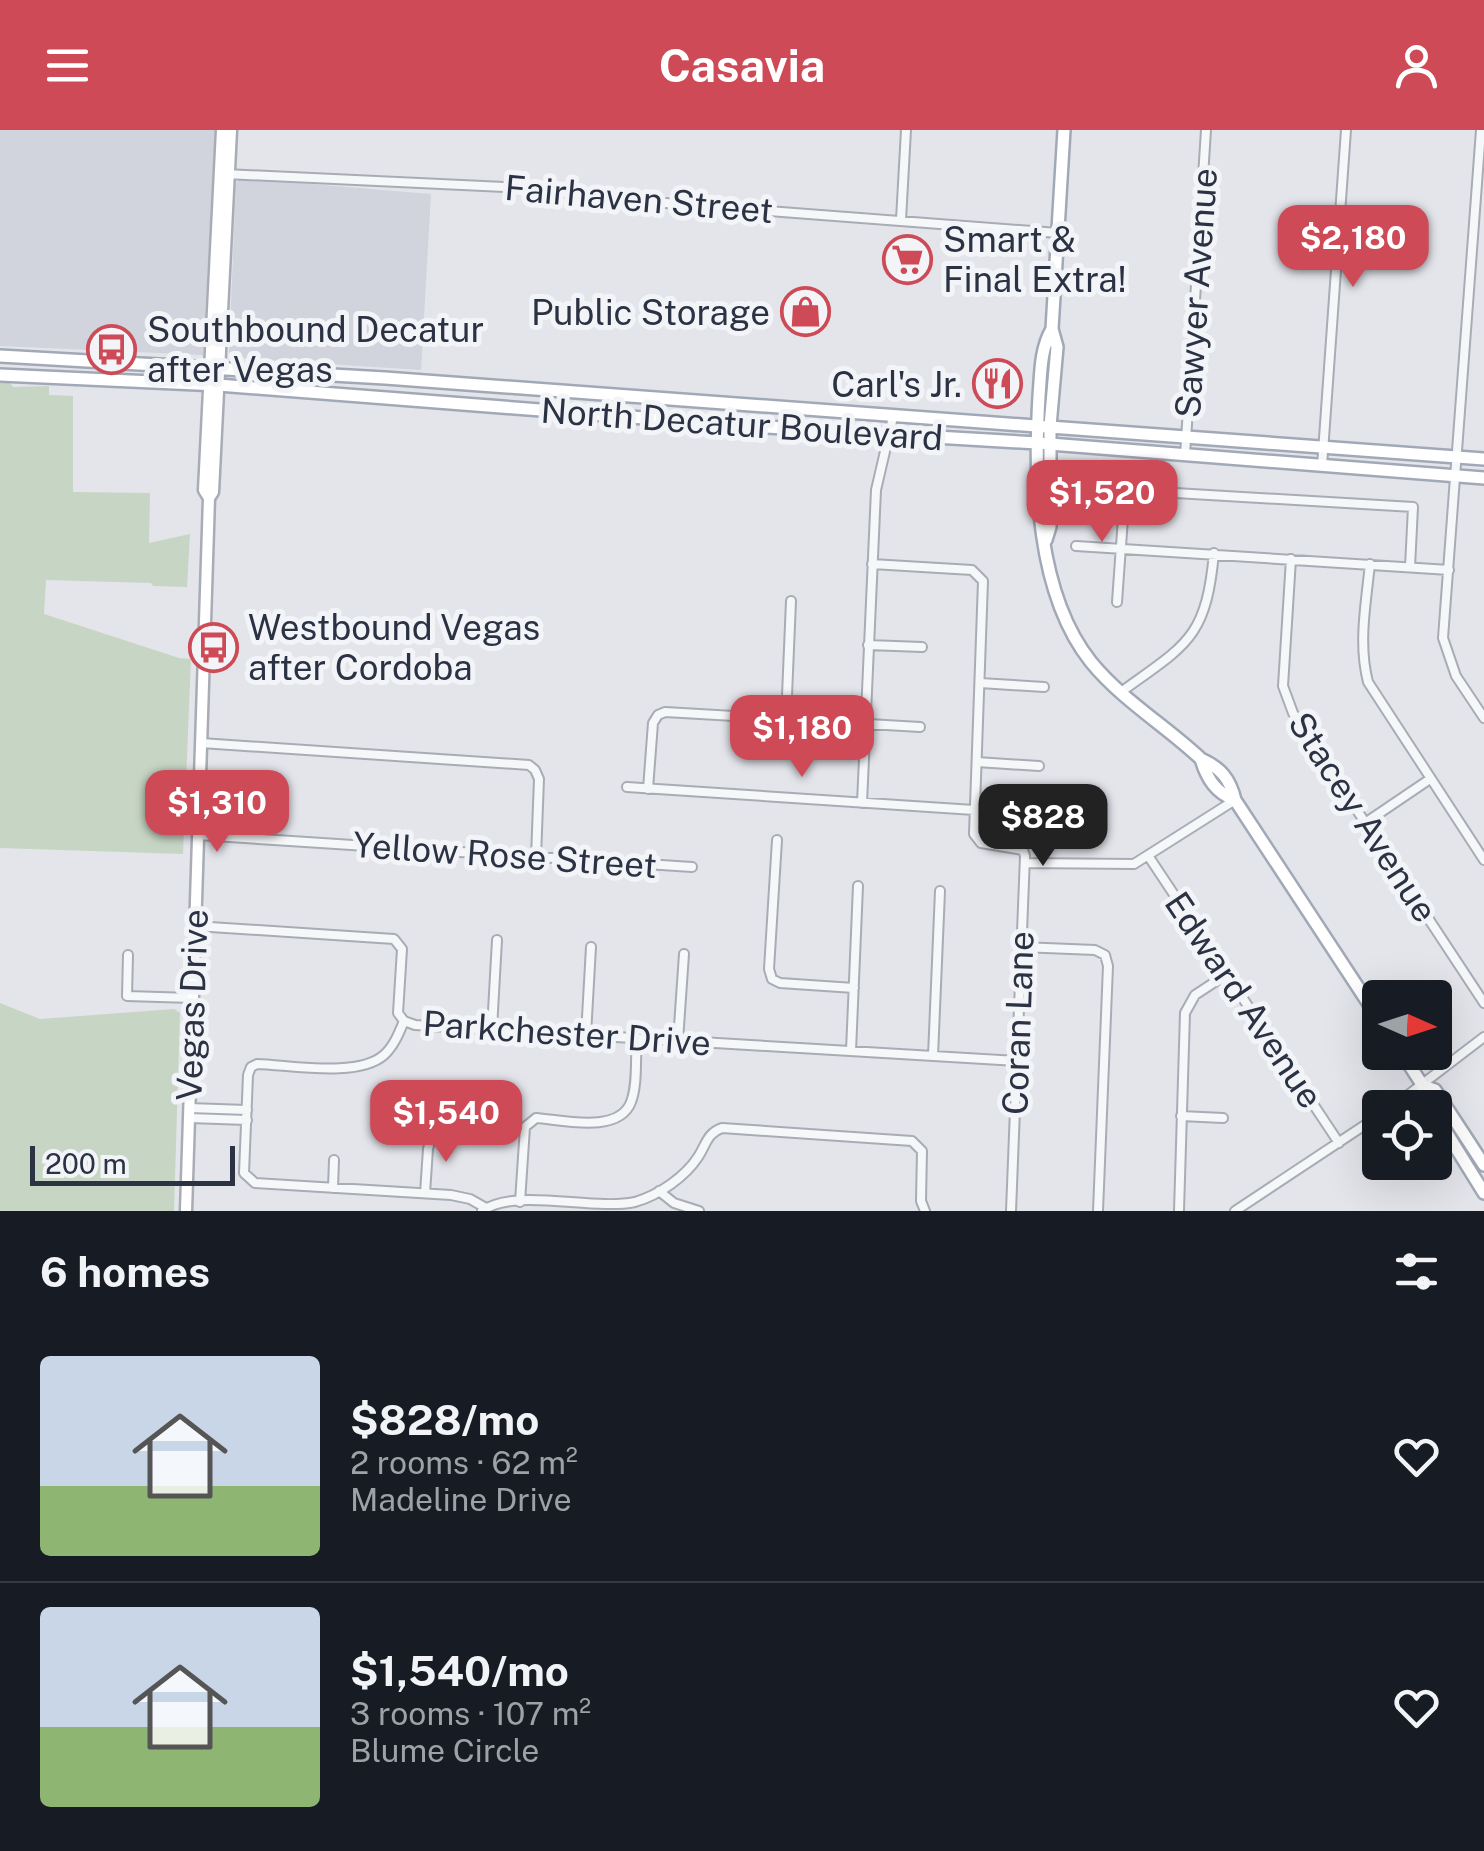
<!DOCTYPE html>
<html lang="en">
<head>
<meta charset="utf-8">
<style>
	:root { --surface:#171b24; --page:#242831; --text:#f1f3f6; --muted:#9ea1a6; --line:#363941; --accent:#ce4a57 }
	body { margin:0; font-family:"Public Sans",sans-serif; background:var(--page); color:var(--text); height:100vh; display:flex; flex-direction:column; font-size:38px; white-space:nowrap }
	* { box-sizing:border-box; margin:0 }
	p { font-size:32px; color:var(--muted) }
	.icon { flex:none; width:55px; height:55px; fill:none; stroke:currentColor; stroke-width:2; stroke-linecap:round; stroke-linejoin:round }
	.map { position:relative; height:1081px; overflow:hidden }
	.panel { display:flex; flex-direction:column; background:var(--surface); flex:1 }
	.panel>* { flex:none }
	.needle { width:65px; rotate:93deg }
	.tools { position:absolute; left:1362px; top:850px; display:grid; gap:20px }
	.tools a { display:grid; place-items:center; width:90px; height:90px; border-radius:10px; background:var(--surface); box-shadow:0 10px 40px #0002; font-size:50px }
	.scale { position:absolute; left:30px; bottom:25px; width:205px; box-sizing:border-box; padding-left:10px; border:5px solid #2b3243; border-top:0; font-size:28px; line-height:35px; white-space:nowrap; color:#2b3243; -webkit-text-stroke:8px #f2f4f8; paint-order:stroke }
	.price { position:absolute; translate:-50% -85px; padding:0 22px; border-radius:20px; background:var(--accent); color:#fff; font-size:32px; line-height:65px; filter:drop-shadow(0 2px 5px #0008) }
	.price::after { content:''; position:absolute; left:50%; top:60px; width:30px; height:22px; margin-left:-15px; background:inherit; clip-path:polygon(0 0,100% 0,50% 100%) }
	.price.on { background:#222; color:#fff }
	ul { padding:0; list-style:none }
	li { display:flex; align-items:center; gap:30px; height:250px; padding:0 40px }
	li+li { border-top:2px solid var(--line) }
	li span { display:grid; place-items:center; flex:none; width:280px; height:200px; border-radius:10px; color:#555 }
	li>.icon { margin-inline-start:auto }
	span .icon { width:120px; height:120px; fill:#fffc; stroke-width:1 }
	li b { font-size:42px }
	h2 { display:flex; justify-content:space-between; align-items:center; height:120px; padding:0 40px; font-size:42px }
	header { display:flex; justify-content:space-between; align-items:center; height:130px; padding:0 40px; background:var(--accent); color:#fff; font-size:45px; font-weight:700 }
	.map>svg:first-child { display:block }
	.built { fill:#d1d4dd }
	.green { fill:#c7d5c4 }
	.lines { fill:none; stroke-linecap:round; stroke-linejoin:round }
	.minor-casing { stroke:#a8acb5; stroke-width:12 }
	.secondary-casing { stroke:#a8acb5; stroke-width:15 }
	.primary-casing { stroke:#a2a9b6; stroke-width:16 }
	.minor { stroke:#f5f7f9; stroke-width:8 }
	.secondary { stroke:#fff; stroke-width:10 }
	.primary { stroke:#fff; stroke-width:11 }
	.labels { text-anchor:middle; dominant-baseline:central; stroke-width:10; stroke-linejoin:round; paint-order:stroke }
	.street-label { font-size:35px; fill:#2b3243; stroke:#f2f4f8 }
	.poi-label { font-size:35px; fill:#2b3243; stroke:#f2f4f8; text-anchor:start }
</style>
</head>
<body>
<header><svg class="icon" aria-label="menu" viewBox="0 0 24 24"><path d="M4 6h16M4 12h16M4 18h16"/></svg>Casavia<svg class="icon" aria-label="person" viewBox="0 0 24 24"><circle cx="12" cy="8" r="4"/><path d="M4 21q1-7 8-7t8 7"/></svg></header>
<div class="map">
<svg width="1484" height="1081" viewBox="0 0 1484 1081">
	<rect width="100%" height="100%" fill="#e3e5eb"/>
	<!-- built -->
	<path class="built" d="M0,0H215L203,225L0,216Z
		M240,48L431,64L421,240L235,228L229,222L236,53Z"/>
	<!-- green -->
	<path class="green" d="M0,253H10L13,257L49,256V265L73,266V362L150,363L149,413L190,404L187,457L153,456L151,453L46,450L44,484L179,528L191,529L183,724L0,718Z
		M0,873L40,889L174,879L180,883L174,1081H0Z"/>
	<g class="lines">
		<defs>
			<path id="minor" d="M1481,0L1443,508L1456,546L1484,588
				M225,44L524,58L639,71L1058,103
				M901,90L906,0
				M1185,325L1206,0
				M1322,336L1346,0
				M1076,416L1449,440
				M1291,429L1283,556L1293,583L1484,873
				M872,434L972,440L983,451L974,704L981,713L1023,720L1025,726L1011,1081
				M1370,434C1366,473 1358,514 1368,552L1484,730
				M1117,472L1125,360L1413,377L1410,437
				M868,515L922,517
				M980,553L1044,557
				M1121,562C1187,514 1206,509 1214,423
				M786,589L791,471
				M201,613L529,635L535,640L539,649L536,727
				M977,632L1039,636
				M627,657L974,680
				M648,659L653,593L658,585L665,582L920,597
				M862,673L876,360L893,287
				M1365,693L1430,649
				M198,705L692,737
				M777,710L769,839L772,849L780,853L854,858
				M1149,727L1339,1013
				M1025,733L1134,734L1235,670
				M195,796L394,809L402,819L398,883L404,891L415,895L1017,931
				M1021,817L1095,820L1105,825L1108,836L1098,1081
				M128,825L127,866L192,868
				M404,891C399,903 394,916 384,925C358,948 291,935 257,934L251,937L248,945L244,1043L255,1053L451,1065L470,1069L486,1078
				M492,899L497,810
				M586,905L591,817
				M678,911L684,824
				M851,921L858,756
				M933,926L940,761
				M189,978L247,980
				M1391,978L1484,907
				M1181,986L1223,988
				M189,988L247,990
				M333,1058L334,1030
				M659,1061L674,1073L699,1081
				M425,1063L428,1019L433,1001
				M520,1072L525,997L536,988C563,990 619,1004 631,972C638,954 635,927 637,908
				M482,1081C516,1057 591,1081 635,1072C659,1065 685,1047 698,1027C706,1015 707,1003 722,998L912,1011L922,1021L921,1071L925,1081
				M1179,1081L1185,883L1195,865L1227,844
				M1235,1081L1380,985"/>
			<path id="secondary" d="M209,368L204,360L222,0
				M186,1081L209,368L213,362L231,0"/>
			<path id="primary" d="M1052,199C1040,220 1041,242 1039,266C1034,350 1036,463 1091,532C1122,570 1166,596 1201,629C1221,638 1230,649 1235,670L1380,891
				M0,226L385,248L1484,329
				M0,245L218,255L734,295L1037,313L1484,348
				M1046,410L1050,397V296L1057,217L1052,199L1064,0
				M1201,629C1207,649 1216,663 1235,670
				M1401,922L1423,956L1424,967L1431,978
				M1423,956L1435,960L1484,1035
				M1435,984L1484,1063"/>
		</defs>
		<!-- minor casing -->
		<use href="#minor" class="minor-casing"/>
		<!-- secondary casing -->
		<use href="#secondary" class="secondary-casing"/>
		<!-- primary casing -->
		<use href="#primary" class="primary-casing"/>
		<!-- minor -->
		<use href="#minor" class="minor"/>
		<!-- secondary -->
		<use href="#secondary" class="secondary"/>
		<!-- primary -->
		<use href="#primary" class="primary"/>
	</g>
	<!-- icons -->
	<defs>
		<symbol id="supermarket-ring" viewBox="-11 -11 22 22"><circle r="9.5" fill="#f2f4f8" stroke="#ce4a57" stroke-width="1.5"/><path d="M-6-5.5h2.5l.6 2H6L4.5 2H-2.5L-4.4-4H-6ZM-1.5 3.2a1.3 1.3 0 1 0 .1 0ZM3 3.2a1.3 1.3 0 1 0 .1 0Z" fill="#ce4a57"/></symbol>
		<symbol id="shop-ring" viewBox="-11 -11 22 22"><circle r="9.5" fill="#f2f4f8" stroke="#ce4a57" stroke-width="1.5"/><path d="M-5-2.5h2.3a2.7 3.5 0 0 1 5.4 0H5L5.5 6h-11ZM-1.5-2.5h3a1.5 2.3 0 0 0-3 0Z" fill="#ce4a57"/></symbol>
		<symbol id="bus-ring" viewBox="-11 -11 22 22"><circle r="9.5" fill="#f2f4f8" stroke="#ce4a57" stroke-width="1.5"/><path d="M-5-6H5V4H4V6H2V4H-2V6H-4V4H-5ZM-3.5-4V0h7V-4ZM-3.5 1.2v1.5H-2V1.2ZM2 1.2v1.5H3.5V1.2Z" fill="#ce4a57"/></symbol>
		<symbol id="restaurant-ring" viewBox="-11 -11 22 22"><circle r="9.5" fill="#f2f4f8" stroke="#ce4a57" stroke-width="1.5"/><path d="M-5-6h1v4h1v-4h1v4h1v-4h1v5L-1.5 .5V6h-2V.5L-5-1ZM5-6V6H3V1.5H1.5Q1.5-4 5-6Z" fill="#ce4a57"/></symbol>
	</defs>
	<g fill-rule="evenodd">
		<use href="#supermarket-ring" x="880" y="102" width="55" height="55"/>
		<use href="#shop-ring" x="778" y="154" width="55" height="55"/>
		<use href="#bus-ring" x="84" y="192" width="55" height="55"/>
		<use href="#restaurant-ring" x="970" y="226" width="55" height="55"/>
		<use href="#bus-ring" x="186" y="490" width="55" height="55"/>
	</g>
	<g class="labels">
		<!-- street labels -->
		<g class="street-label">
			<text transform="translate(639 69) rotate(5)">Fairhaven Street</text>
			<text transform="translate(1196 163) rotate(-86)">Sawyer Avenue</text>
			<text transform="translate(742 294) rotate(4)">North Decatur Boulevard</text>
			<text transform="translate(1363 687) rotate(57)">Stacey Avenue</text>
			<text transform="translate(505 725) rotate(4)">Yellow Rose Street</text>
			<text transform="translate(1244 870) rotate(56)">Edward Avenue</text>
			<text transform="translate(192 875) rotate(-88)">Vegas Drive</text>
			<text transform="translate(1018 893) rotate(-88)">Coran Lane</text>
			<text transform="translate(567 903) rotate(4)">Parkchester Drive</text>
		</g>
		<!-- poi labels -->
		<g class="poi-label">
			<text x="943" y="109">Smart &amp;<tspan x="943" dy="40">Final Extra!</tspan></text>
			<text x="770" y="182" text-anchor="end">Public Storage</text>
			<text x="147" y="199">Southbound Decatur<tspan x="147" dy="40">after Vegas</tspan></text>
			<text x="962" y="254" text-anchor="end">Carl's Jr.</text>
			<text x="248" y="497">Westbound Vegas<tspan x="248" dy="40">after Cordoba</tspan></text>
		</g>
	</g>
</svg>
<div class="tools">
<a><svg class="needle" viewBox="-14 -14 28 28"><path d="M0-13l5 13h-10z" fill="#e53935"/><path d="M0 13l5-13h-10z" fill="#9ea1a6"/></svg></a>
<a><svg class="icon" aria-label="locate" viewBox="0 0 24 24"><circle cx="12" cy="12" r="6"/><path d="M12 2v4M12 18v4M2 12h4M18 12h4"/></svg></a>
</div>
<div class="scale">200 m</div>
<b class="price" style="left:1353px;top:160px">$2,180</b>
<b class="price" style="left:1102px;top:415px">$1,520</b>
<b class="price" style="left:802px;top:650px">$1,180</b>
<b class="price" style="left:217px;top:725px">$1,310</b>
<b class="price on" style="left:1043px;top:739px">$828</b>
<b class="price" style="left:446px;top:1035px">$1,540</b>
</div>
<section class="panel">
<h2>6 homes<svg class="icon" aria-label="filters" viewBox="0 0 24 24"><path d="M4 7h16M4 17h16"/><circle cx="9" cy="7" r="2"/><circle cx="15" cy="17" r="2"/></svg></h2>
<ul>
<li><span style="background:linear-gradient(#c9d6e8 65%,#8fb573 0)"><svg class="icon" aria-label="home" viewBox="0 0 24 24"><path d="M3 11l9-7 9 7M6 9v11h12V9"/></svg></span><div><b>$828/mo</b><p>2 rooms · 62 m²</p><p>Madeline Drive</p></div><svg class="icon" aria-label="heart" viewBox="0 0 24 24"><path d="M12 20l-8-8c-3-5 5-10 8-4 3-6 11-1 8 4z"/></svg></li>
<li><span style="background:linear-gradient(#c9d6e8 60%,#8fb573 0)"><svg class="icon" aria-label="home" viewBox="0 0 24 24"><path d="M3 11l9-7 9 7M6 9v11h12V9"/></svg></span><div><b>$1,540/mo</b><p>3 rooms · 107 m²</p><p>Blume Circle</p></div><svg class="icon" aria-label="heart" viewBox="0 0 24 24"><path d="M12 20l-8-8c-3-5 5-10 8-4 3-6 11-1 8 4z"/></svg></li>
</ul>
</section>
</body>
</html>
